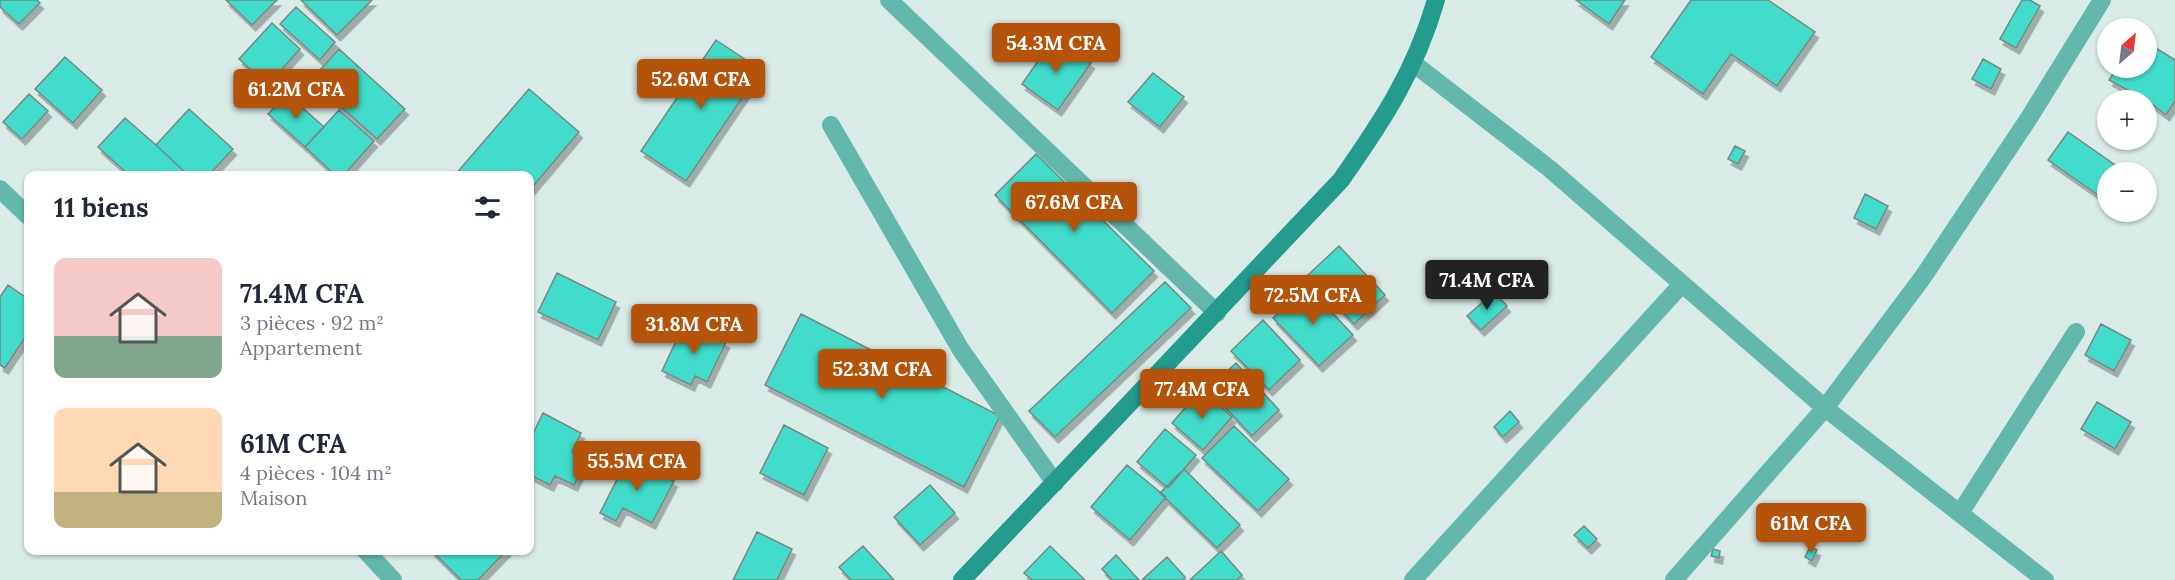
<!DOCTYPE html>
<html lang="fr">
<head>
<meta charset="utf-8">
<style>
	:root { --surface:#fff; --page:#f2f2f3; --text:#1f2937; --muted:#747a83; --accent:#b45309 }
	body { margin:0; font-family:Lora,serif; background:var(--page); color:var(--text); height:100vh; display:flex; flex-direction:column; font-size:22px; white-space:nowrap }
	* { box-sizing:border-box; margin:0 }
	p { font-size:20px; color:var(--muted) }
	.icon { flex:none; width:33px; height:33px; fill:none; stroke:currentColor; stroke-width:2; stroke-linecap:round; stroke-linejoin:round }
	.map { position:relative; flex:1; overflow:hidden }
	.sheet { position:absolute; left:24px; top:171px; width:510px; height:384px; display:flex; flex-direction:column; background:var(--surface); border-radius:12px; box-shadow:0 2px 4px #0004 }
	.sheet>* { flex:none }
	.needle { width:39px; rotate:28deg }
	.fabs { position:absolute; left:2097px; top:18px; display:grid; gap:12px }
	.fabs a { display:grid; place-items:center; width:60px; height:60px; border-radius:50%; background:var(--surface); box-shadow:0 2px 4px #0004; font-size:30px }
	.price { position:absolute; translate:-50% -51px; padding:0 14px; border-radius:6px; background:var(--accent); color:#fff; font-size:20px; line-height:39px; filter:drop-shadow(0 2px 3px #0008) }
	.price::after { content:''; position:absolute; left:50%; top:36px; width:18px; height:14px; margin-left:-9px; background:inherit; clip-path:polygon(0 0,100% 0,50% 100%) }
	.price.on { background:#222; color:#fff }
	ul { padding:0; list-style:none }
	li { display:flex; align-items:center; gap:18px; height:150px; padding:0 30px }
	li span { display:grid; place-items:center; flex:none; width:168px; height:120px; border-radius:12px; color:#555 }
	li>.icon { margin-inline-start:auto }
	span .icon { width:72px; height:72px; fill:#fffc; stroke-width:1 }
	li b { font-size:26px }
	h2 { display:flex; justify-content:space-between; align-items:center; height:72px; padding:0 30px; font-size:26px }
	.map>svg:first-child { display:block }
	.building { fill:#43ddca; stroke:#768784; stroke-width:1.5; filter:url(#shadow) }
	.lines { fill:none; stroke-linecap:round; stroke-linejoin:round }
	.street { stroke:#63b8ab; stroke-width:18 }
	.secondary { stroke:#239b8d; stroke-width:18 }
</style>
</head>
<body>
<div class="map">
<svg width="2175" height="580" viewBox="0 0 2175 580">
	<defs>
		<filter id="shadow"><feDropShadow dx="3.5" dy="6" stdDeviation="0" flood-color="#0004"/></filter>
	</defs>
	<rect width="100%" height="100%" fill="#d9ebe7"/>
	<!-- building -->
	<path class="building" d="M0,0H37L40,3L19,24L0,7Z
		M226,0H277L252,25Z
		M301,0H372L337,35Z
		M1576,0H1625L1609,24Z
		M1691,0H1768L1815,32L1777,86L1731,54L1703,94L1651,57Z
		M2022,0H2030L2040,6L2016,48L2000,39Z
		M296,7L335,42L320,60L280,24Z
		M272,23L300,49L268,85L239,59Z
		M1054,38L1091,63L1058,110L1022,84Z
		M716,40L761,70L686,181L641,151Z
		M2146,42L2175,60V101L2166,115L2146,100L2109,80L2117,68H2146Z
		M339,49L405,109L377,139L311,80Z
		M65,57L102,90L73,123L35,89Z
		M1983,59L2001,69L1991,89L1972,79Z
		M1153,73L1184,97L1160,127L1128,102Z
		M529,89L579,132L530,190V176H454Z
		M29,94L48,111L22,139L3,122Z
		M287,94L324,127L305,147L268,114Z
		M189,109L233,149L208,176H189L156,145Z
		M339,110L374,141L343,176H336L305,147Z
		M125,118L156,145L189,176H130L98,147Z
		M2068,132L2118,167L2114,172H2108V181L2098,195L2048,160Z
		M1735,146L1745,151L1738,164L1728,159Z
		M1036,154L1154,271L1112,313L995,195Z
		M1865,194L1888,206L1876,229L1854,218Z
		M1339,246L1385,295L1354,324L1308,275Z
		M557,273L616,302L598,340L538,312Z
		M1165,282L1191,308L1055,437L1029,411Z
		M8,285L28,299V333L5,368L0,365V297Z
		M1307,286L1353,335L1319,366L1273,318Z
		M1494,292L1507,306L1481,330L1467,316Z
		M801,314L1000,416L964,487L765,385Z
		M1263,320L1300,360L1269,390L1231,351Z
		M685,322L726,342L707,382L695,376L691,385L662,371Z
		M2101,324L2131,340L2114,371L2085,355Z
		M1236,363L1279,410L1252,436L1208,389Z
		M1201,390L1232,417L1203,450L1172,423Z
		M2097,402L2131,422L2115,449L2081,429Z
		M1510,411L1519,422L1503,437L1494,427Z
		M543,413L581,433L572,452L587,460L574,485L555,476L550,485L530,475V440Z
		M784,425L828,448L804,495L760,473Z
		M1234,426L1289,479L1258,511L1202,458Z
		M1165,429L1196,455L1168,488L1137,462Z
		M628,458L674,481L652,523L623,508L616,521L600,513Z
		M1127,465L1166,497L1130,540L1091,507Z
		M1184,469L1240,525L1217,548L1160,493Z
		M930,485L955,513L920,545L894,517Z
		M1584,526L1597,539L1588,548L1574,535Z
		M757,532L792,549L777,580H733Z
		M863,546L894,580H851L839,567Z
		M1050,546L1085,580H1032L1024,573Z
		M1810,547L1817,550L1812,561L1805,557Z
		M1713,549L1720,551L1719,558L1711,556Z
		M431,550H507L478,580H461Z
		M1221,551L1242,575L1237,580H1190Z
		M1116,555L1139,580H1112L1102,569Z
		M1167,557L1185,577L1183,580H1142Z"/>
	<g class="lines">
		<!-- street -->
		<path class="street" d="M889,0L1217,313
			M1413,63L1550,169L1825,408L2045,580
			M831,125L961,350L1055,483
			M0,189L28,216
			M1960,513L2076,332
			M365,550L393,580
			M1413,580L1682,284
			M1674,580L1825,408L1923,277L2029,118L2102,0"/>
		<!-- secondary -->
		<path class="secondary" d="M962,580L1341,180C1383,120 1415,72 1436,0"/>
	</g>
</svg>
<div class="fabs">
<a><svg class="needle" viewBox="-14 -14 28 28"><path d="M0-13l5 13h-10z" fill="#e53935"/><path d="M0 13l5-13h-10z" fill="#747a83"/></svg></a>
<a>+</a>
<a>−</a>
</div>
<b class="price" style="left:1056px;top:74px">54.3M CFA</b>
<b class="price" style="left:701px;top:110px">52.6M CFA</b>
<b class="price" style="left:296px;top:120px">61.2M CFA</b>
<b class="price" style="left:1074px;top:233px">67.6M CFA</b>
<b class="price on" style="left:1487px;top:311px">71.4M CFA</b>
<b class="price" style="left:1313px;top:326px">72.5M CFA</b>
<b class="price" style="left:694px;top:355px">31.8M CFA</b>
<b class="price" style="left:882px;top:400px">52.3M CFA</b>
<b class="price" style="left:1202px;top:420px">77.4M CFA</b>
<b class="price" style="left:637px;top:492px">55.5M CFA</b>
<b class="price" style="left:1811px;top:554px">61M CFA</b>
<section class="sheet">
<h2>11 biens<svg class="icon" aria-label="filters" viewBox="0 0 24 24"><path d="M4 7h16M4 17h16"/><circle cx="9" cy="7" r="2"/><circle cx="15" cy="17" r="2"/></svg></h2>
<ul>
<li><span style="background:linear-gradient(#f6c9c9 65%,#7fa58c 0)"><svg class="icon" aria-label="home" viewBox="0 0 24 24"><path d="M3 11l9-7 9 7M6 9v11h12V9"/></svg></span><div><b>71.4M CFA</b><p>3 pièces · 92 m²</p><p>Appartement</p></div></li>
<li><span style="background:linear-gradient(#ffd9b3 70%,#c2b280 0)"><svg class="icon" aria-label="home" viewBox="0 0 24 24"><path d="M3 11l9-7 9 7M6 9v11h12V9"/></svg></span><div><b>61M CFA</b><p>4 pièces · 104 m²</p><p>Maison</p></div></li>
</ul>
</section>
</div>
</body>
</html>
